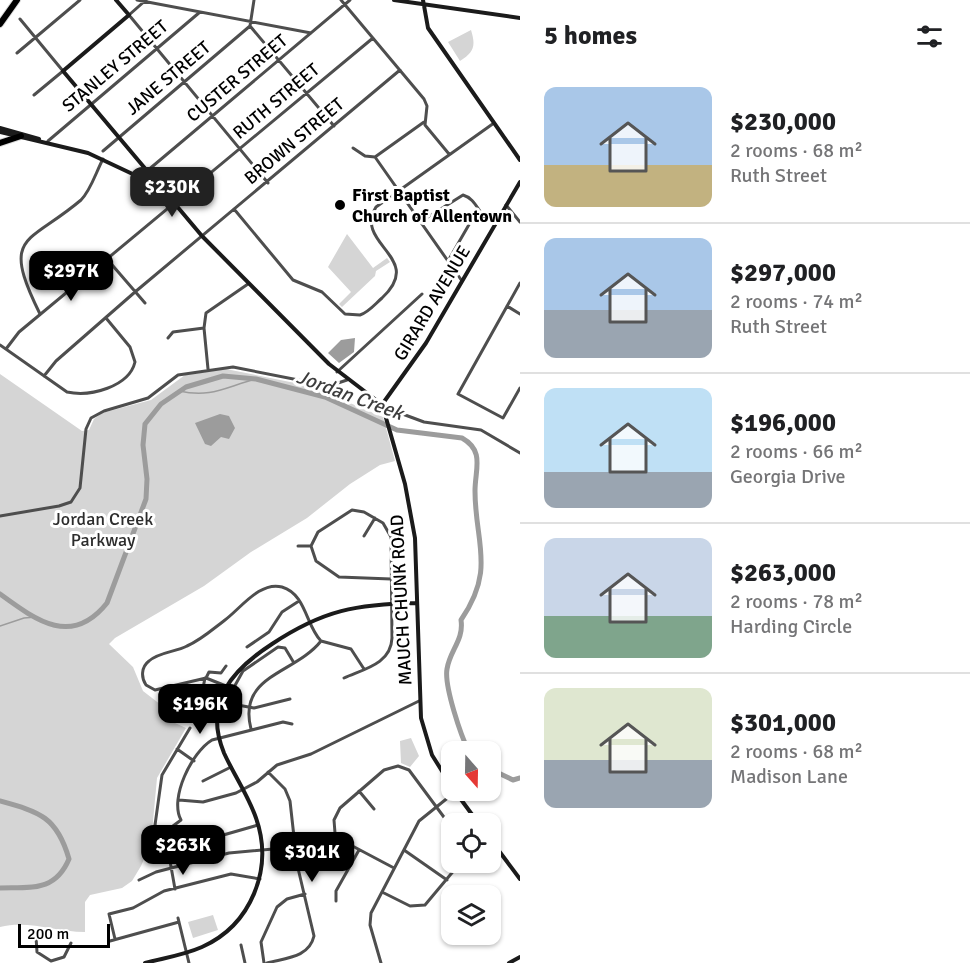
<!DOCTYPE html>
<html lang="en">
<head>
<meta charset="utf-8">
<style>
	:root { --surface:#fff; --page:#f6f6f6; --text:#202124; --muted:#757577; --line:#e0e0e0; --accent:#000 }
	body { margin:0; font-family:Signika,sans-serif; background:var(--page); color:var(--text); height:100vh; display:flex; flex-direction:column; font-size:22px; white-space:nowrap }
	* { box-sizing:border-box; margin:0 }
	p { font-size:20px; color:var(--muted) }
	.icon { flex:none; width:33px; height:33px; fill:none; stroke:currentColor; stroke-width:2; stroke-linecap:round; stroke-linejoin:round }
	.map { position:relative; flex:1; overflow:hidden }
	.drawer { display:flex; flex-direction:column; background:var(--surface); width:450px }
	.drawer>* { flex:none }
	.needle { width:39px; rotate:160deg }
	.tools { position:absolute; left:441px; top:741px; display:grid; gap:12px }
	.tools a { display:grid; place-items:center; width:60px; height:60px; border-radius:12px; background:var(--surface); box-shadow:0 2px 4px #0004; font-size:30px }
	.scale { position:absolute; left:18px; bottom:15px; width:92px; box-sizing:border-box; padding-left:6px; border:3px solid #000; border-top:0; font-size:16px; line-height:21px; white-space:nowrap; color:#000; -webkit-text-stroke:4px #fff; paint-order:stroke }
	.price { position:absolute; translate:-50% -51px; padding:0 14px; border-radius:12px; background:var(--accent); color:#fff; font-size:20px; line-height:39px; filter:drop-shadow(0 2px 3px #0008) }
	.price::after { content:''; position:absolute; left:50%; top:36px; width:18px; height:14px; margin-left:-9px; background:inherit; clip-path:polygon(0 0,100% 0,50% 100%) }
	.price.on { background:#222; color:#fff }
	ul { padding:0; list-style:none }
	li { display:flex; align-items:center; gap:18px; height:150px; padding:0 24px }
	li+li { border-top:2px solid var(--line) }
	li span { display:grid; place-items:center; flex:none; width:168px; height:120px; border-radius:12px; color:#555 }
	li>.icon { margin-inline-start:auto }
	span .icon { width:72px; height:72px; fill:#fffc; stroke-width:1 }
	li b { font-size:26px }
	h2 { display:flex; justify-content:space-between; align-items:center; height:72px; padding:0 24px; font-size:26px }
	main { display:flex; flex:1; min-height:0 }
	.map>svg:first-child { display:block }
	.green { fill:#d5d5d5 }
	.water { fill:#9c9c9c }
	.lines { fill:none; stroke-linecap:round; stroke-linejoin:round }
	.stream { stroke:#9c9c9c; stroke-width:1.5 }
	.river { stroke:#9c9c9c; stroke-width:5 }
	.highway-casing { stroke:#dbdbdb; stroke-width:8 }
	.street { stroke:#4e4e4e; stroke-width:3 }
	.secondary { stroke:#1b1b1b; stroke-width:4 }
	.highway { stroke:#000; stroke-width:6 }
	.poi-dot { fill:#000; stroke:#fff; stroke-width:2 }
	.labels { text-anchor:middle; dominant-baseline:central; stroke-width:6; stroke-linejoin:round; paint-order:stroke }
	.street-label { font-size:18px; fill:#000; stroke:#fff }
	.poi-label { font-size:18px; font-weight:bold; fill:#000; stroke:#fff; text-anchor:start }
	.park-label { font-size:18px; fill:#2c2c2c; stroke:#fff }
	.water-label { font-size:20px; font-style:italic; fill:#3d3d3d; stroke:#fff }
</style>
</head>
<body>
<main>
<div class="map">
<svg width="520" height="963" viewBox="0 0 520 963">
	<rect width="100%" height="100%" fill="#fff"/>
	<!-- green -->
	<path class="green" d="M471,30C476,46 474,52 460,61L448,42Z
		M347,234L373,268L387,258L390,262L376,271L375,276L342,307L339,304L351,292L328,267Z
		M226,369L310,386L383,417L395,461L380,465L350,484L307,518L251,552L204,586L115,638L109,644L133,667L143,691L165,708L175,723L186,728L157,778L151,843L141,866L132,881L122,888L90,895L85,902V932C55,932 29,920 0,927V374L82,431L89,430L94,419L102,413L151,400L185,375Z
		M411,738L419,756L410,767L401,763L400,741Z
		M213,915L218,930L193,938L188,922Z"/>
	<!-- water -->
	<path class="water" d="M355,338L354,352L339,363L328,353L341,340Z
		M220,414L229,416L235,428L229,439L221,437L211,446L205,444L195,423Z"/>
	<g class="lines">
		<!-- stream -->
		<path class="stream" d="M179,391C212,398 225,387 256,379
			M0,626L24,618L36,617"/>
		<!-- river -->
		<path class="river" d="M0,594C37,621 72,647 107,603L146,499L147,479L143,445L145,424L161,404L186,387L223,376L256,379L325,397L397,430L462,438C485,451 475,469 475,491C475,543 496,569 461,620C464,640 450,650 447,669C444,686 461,736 469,752
			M490,769L513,780L520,778
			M0,801C40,812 57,817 69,859C55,892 31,887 0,888"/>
		<defs>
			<path id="highway" d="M0,24L17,0
				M0,143L21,136"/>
		</defs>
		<!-- highway casing -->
		<use href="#highway" class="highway-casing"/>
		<!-- street -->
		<path class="street" d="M137,0L311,33
			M146,0L129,15L268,183
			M254,0L250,26L334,126
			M341,0L424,99L427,106L425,125L449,154
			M20,19L63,71L34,95
			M17,53L80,0
			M48,141L200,12
			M353,148L365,156L375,157L462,281
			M103,151L250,26
			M375,157L424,122
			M147,171L350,0
			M506,205L520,222
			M234,209L293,280L322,292L345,314L360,315C369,312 375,304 382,298C426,257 353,245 376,207L494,123
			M420,222L463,195C478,199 479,219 495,224
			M107,259L145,303
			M448,261L478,209
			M520,283L458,394L503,418L520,388
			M507,306L520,314
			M40,314C0,233 28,245 81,200C91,190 96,172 103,159
			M168,338L173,332L204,328
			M0,345L67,392C90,397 129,387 135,362L130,347L106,318
			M6,349L19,332L373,38
			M208,369L204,328L206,313L248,284
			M337,372L422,294
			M44,376L56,361L135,292L400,70
			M381,406L424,422L481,430L520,453
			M0,516L59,506L71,502L80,488L86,429L91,418L104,411L148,398L178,375L233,367L329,386L347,380
			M364,536L375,518
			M298,546H311
			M247,647L269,632L282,612L299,601
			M205,678L199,708L210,720
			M206,678L209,672L221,673L226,666
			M344,678C364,669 391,664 392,638L391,539V537L383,523L364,512L352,510L318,532L311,546L316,561L339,577L391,579
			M226,686L206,678L155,690L146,685C141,678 141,667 149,661C159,652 176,652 187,646C201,640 213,629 225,620C241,608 260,581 282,587C306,594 306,626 321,641L351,649L364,669
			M290,699L254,708L232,704L228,698L243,671L278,647L285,648L294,663
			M190,728L162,775L155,825L158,829H169L181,820C169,798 192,752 212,740L283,722L292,724
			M251,729C237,675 295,674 321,641
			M177,749L194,761
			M203,781L231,767
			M359,791L374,809
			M179,800L203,802L236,793L257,782L277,765L311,754L419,701
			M404,850L447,880
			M394,868L343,841L335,833L334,820L340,808L384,770L398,766L409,770L452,828
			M139,880L156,872L229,853L295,847
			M175,889L170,861L178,848L258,825
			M382,892L410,906L425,905L461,862
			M336,901V891L359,850
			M178,918L189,963
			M36,937L37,952L51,961L64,957L71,943
			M115,939L109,914L133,908L164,891L231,874L260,879
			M110,941L179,922
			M241,945L245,963
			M264,963L261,942L277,907L287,899L305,894
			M267,963C285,958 309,958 314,936L297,864L290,801L285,789L268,772
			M381,963L370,925L371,913L419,821L455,792"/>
		<!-- secondary -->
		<path class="secondary" d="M116,0L129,15L63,71L202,236L329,364L376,400L384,411L405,484L415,538L421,718L432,755L452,787
			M394,0L520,18
			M423,0L428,28L520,160
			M0,128L39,139
			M0,132L88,153L156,185
			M381,406L426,343L520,182
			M454,790L479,824
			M490,839L520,879
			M145,963C164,958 184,955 202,947C251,925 274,869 256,818C248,795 234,775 224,753C203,702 232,670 272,644C323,610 357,604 417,603
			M509,963L520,957"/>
		<!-- highway -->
		<use href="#highway" class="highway"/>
	</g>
	<!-- markers -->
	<circle class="poi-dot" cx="340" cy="205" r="6"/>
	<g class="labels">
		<!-- street labels -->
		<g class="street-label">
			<text transform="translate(115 66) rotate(-40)">STANLEY STREET</text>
			<text transform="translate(168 78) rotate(-40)">JANE STREET</text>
			<text transform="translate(237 78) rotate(-40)">CUSTER STREET</text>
			<text transform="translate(276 101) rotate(-40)">RUTH STREET</text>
			<text transform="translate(294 141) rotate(-40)">BROWN STREET</text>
			<text transform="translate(432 303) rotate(-59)">GIRARD AVENUE</text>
			<text transform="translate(401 600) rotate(-93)">MAUCH CHUNK ROAD</text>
		</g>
		<!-- poi labels -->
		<g class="poi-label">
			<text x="352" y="195">First Baptist<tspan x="352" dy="21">Church of Allentown</tspan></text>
		</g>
		<!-- park labels -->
		<g class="park-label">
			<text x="103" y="519">Jordan Creek<tspan x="103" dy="21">Parkway</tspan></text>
		</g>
		<!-- water labels -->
		<g class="water-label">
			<text transform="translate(350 395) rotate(20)">Jordan Creek</text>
		</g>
	</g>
</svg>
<div class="tools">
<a><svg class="needle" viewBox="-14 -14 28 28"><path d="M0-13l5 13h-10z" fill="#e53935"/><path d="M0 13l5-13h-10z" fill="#757577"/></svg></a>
<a><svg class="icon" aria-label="locate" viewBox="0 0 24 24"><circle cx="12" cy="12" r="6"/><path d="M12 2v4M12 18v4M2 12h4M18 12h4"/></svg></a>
<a><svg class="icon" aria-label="layers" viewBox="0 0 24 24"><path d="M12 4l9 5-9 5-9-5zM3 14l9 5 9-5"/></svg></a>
</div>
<div class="scale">200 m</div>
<b class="price on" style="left:172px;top:218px">$230K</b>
<b class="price" style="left:71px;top:302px">$297K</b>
<b class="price" style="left:200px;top:735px">$196K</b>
<b class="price" style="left:183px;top:876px">$263K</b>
<b class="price" style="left:312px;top:883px">$301K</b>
</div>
<section class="drawer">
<h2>5 homes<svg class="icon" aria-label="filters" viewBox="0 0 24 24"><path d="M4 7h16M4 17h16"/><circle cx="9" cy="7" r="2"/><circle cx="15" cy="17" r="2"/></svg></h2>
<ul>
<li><span style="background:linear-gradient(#a9c7e8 65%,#c2b280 0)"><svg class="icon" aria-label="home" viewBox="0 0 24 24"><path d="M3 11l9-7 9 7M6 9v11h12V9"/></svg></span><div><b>$230,000</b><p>2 rooms · 68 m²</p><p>Ruth Street</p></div></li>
<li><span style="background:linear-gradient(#a9c7e8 60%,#9aa5b1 0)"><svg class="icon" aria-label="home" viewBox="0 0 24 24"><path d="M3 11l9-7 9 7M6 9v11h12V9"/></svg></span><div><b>$297,000</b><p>2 rooms · 74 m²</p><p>Ruth Street</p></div></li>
<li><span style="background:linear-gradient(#bfe0f5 70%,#9aa5b1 0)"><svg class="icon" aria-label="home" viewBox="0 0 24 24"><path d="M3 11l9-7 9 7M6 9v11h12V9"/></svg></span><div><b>$196,000</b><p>2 rooms · 66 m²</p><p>Georgia Drive</p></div></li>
<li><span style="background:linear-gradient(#c9d6e8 65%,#7fa58c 0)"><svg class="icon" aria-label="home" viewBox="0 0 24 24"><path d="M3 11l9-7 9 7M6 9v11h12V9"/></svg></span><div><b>$263,000</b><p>2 rooms · 78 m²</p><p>Harding Circle</p></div></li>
<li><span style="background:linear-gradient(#dfe7d0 60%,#9aa5b1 0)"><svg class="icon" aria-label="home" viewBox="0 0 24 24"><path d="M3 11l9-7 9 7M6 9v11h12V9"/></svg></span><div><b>$301,000</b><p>2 rooms · 68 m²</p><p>Madison Lane</p></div></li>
</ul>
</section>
</main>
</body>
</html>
